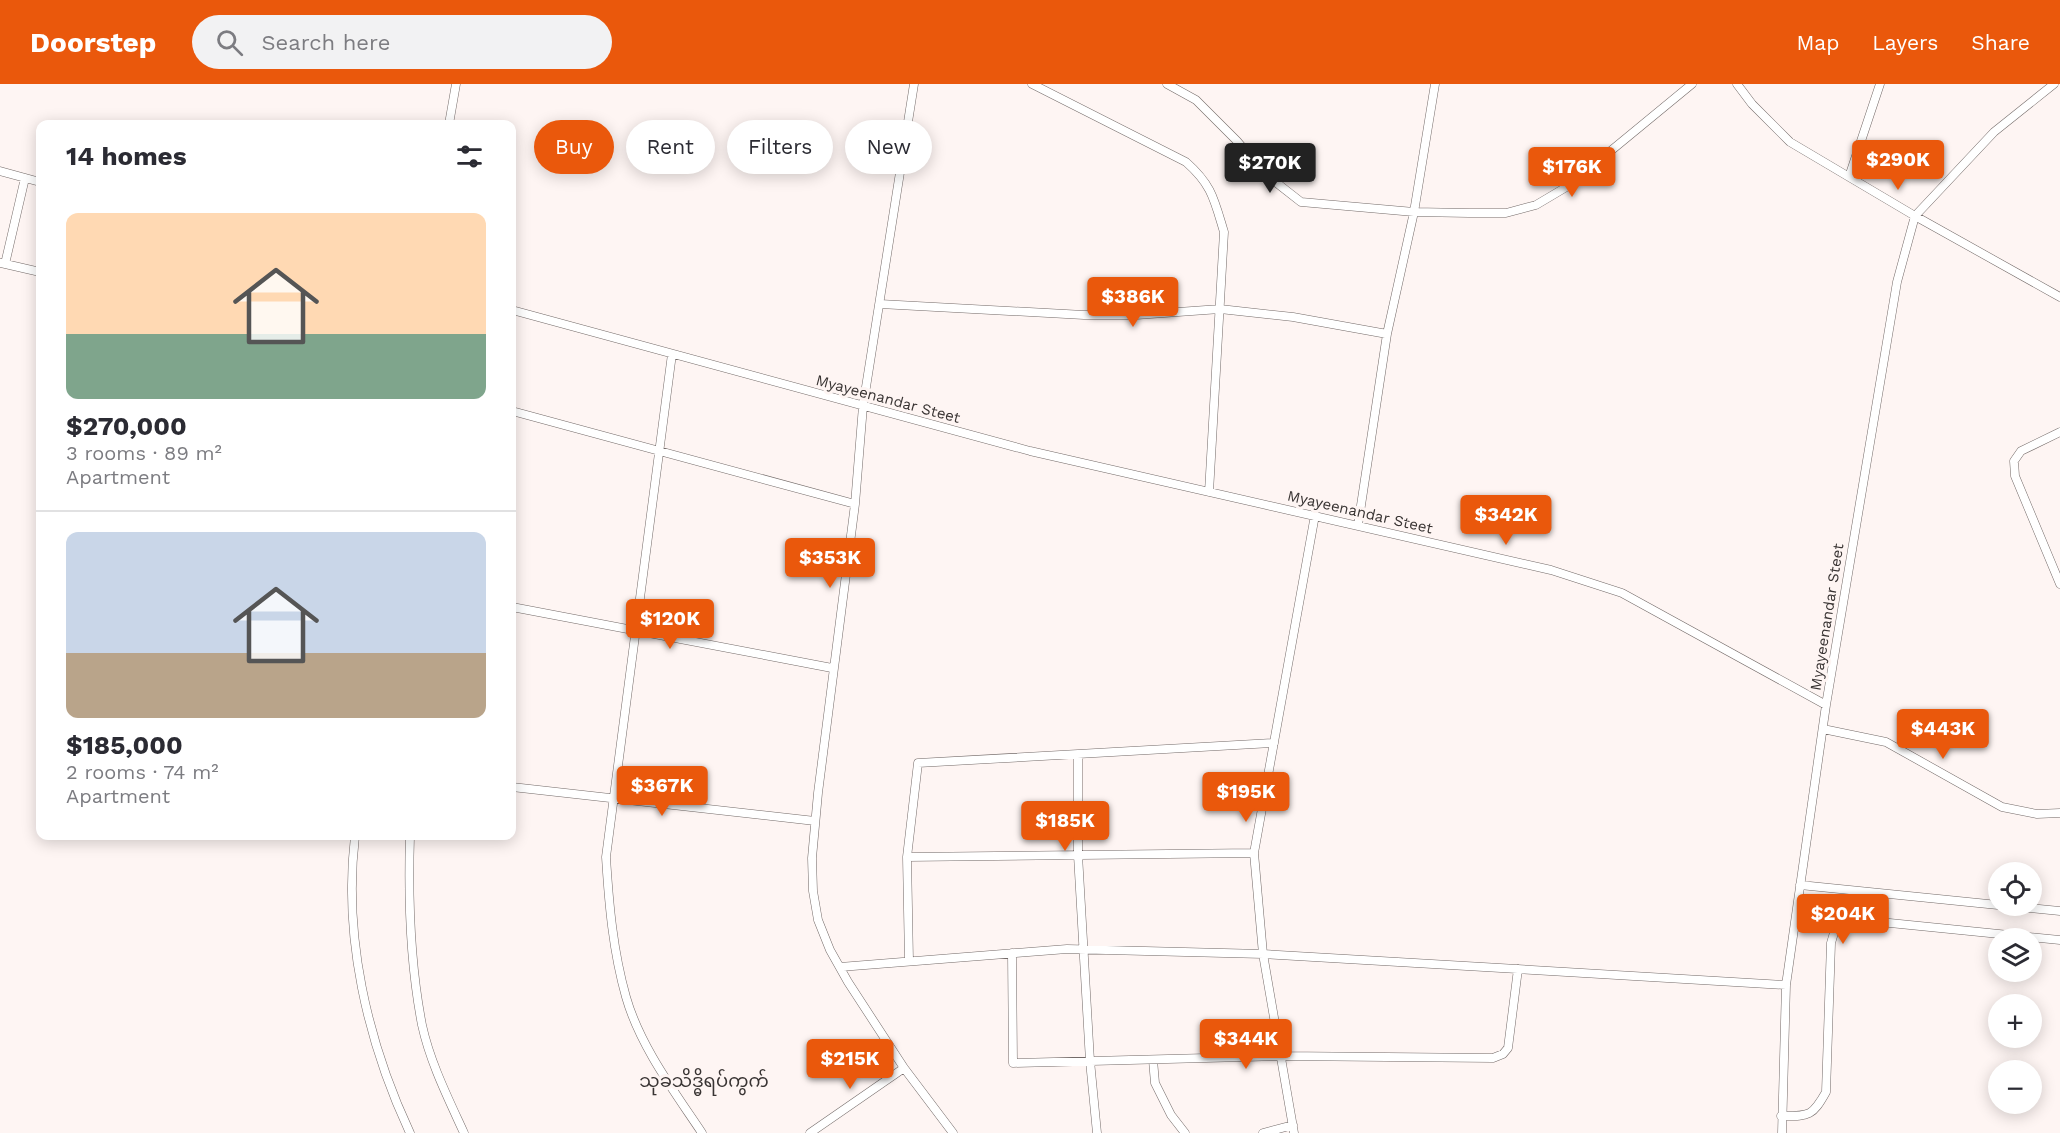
<!DOCTYPE html>
<html lang="en">
<head>
<meta charset="utf-8">
<style>
	:root { --surface:#fff; --page:#f2f2f3; --text:#2b2b33; --muted:#7c7c81; --line:#e1e1e2; --accent:#ea580c }
	body { margin:0; font-family:"Work Sans","Noto Sans Myanmar",sans-serif; background:var(--page); color:var(--text); height:100vh; display:flex; flex-direction:column; font-size:22px; white-space:nowrap }
	* { box-sizing:border-box; margin:0 }
	p { font-size:20px; color:var(--muted) }
	.icon { flex:none; width:33px; height:33px; fill:none; stroke:currentColor; stroke-width:2; stroke-linecap:round; stroke-linejoin:round }
	.map { position:relative; flex:1; overflow:hidden }
	.details { position:absolute; left:36px; top:36px; width:480px; height:720px; display:flex; flex-direction:column; background:var(--surface); border-radius:12px; box-shadow:0 3px 15px #0003 }
	.details>* { flex:none }
	.hud { position:absolute; left:534px; top:36px; width:570px; height:54px; display:flex; gap:12px }
	.fabs { position:absolute; left:1988px; top:778px; display:grid; gap:12px }
	.fabs a { display:grid; place-items:center; width:54px; height:54px; border-radius:50%; background:var(--surface); box-shadow:0 3px 15px #0003; font-size:30px }
	.price { position:absolute; translate:-50% -51px; padding:0 14px; border-radius:6px; background:var(--accent); color:#fff; font-size:20px; line-height:39px; filter:drop-shadow(0 2px 3px #0008) }
	.price::after { content:''; position:absolute; left:50%; top:36px; width:18px; height:14px; margin-left:-9px; background:inherit; clip-path:polygon(0 0,100% 0,50% 100%) }
	.price.selected { background:#222; color:#fff }
	ul { padding:0; list-style:none }
	li { display:grid; align-content:center; gap:12px; height:318px; padding:0 30px }
	li+li { border-top:2px solid var(--line) }
	li span { display:grid; place-items:center; height:186px; border-radius:12px; color:#555 }
	li>.icon { margin-inline-start:auto }
	span .icon { width:108px; height:108px; fill:#fffc; stroke-width:1 }
	li b { font-size:26px }
	h2 { display:flex; justify-content:space-between; align-items:center; height:72px; padding:0 30px; font-size:26px }
	.tag { padding:0 21px; border-radius:27px; background:var(--surface); box-shadow:0 3px 15px #0003; font-size:21px; line-height:54px }
	.tag.selected { background:var(--accent); color:#fff }
	header { display:flex; align-items:center; gap:36px; box-sizing:border-box; height:84px; padding:0 30px; background:var(--accent); color:#fff }
	header strong { font-size:28px }
	nav { display:flex; gap:33px; margin-inline-start:auto; font-size:21px }
	.search { width:420px; height:54px; background:var(--page); display:flex; align-items:center; gap:15px; box-sizing:border-box; padding:0 21px; border-radius:33px; color:var(--muted); font-size:22px }
	.map>svg:first-child { display:block }
	.lines { fill:none; stroke-linecap:round; stroke-linejoin:round }
	.minor-casing { stroke:#736a68; stroke-width:9 }
	.minor { stroke:#fff; stroke-width:8 }
	.labels { text-anchor:middle; dominant-baseline:central; stroke-width:6; stroke-linejoin:round; paint-order:stroke }
	.street-label { font-size:15px; fill:#393433; stroke:#fef5f3 }
	.quarter-label { font-size:18px; fill:#393433; stroke:#fef5f3 }
</style>
</head>
<body>
<header>
<strong>Doorstep</strong>
<div class="search"><svg class="icon" aria-label="search" viewBox="0 0 24 24"><circle cx="10" cy="10" r="6"/><path d="M15 15l6 6"/></svg>Search here</div>
<nav><a>Map</a><a>Layers</a><a>Share</a></nav>
</header>
<div class="map">
<svg width="2060" height="1049" viewBox="0 0 2060 1049">
	<rect width="100%" height="100%" fill="#fef5f3"/>
	<g class="lines">
		<defs>
			<path id="minor" d="M914,0L863,322L855,420L818,709L812,774L813,807L818,836L830,866L848,898L904,984L953,1049
				M1032,0L1186,78C1212,101 1214,115 1224,148L1209,408
				M1167,0L1196,16L1237,57L1264,89L1301,118L1414,128L1469,129H1506L1536,121L1568,102L1692,0
				M1737,0L1752,20L1790,58L1915,132L2060,213
				M449,40L456,0
				M0,87L40,98
				M1849,93L1880,0
				M1,179L40,188
				M5,180L25,94
				M880,220L1084,231H1136L1220,225L1293,233L1387,250
				M512,226L1030,367L1551,486L1622,509L1826,621L1897,198L1915,132L1994,48L2054,0
				M672,270L606,773C609,821 613,867 626,913C640,962 674,1007 702,1049
				M512,327L855,420
				M2060,348L2021,367L2014,377L2015,392L2060,500
				M1358,441L1387,250L1414,128L1435,0
				M512,523L832,584
				M1823,645L1886,658L2002,723L2037,730L2060,729
				M1078,670V771L1090,977L1097,1049
				M512,703L815,737
				M355,752C343,852 367,957 410,1049
				M410,752C408,814 410,879 422,941C430,978 448,1014 464,1049
				M907,773L1254,769
				M1800,801L1998,821
				M2010,822L2060,827
				M1012,869L1013,979L1281,972L1493,974L1503,970L1508,964L1518,885
				M909,877L907,773L918,679L1274,659
				M840,883L1067,865L1263,870L1786,901
				M1153,976L1155,999L1171,1031L1185,1049
				M1781,1032C1809,1032 1812,1033 1826,1008L1831,859L1836,842L1850,835L2060,856
				M810,1049L904,984
				M1263,1049L1293,1041
				M1294,1049L1263,870L1254,769L1315,431
				M1782,1049L1786,901L1826,621"/>
		</defs>
		<!-- minor casing -->
		<use href="#minor" class="minor-casing"/>
		<!-- minor -->
		<use href="#minor" class="minor"/>
	</g>
	<g class="labels">
		<!-- street labels -->
		<g class="street-label">
			<text transform="translate(888 315) rotate(15)">Myayeenandar Steet</text>
			<text transform="translate(1360 428) rotate(13)">Myayeenandar Steet</text>
			<text transform="translate(1827 533) rotate(-81)">Myayeenandar Steet</text>
		</g>
		<!-- quarter labels -->
		<g class="quarter-label">
			<text x="704" y="996">သုခသိဒ္ဓိရပ်ကွက်</text>
		</g>
	</g>
</svg>
<div class="fabs">
<a><svg class="icon" aria-label="locate" viewBox="0 0 24 24"><circle cx="12" cy="12" r="6"/><path d="M12 2v4M12 18v4M2 12h4M18 12h4"/></svg></a>
<a><svg class="icon" aria-label="layers" viewBox="0 0 24 24"><path d="M12 4l9 5-9 5-9-5zM3 14l9 5 9-5"/></svg></a>
<a>+</a>
<a>−</a>
</div>
<b class="price" style="left:1898px;top:107px">$290K</b>
<b class="price selected" style="left:1270px;top:110px">$270K</b>
<b class="price" style="left:1572px;top:114px">$176K</b>
<b class="price" style="left:1133px;top:244px">$386K</b>
<b class="price" style="left:1506px;top:462px">$342K</b>
<b class="price" style="left:830px;top:505px">$353K</b>
<b class="price" style="left:670px;top:566px">$120K</b>
<b class="price" style="left:1943px;top:676px">$443K</b>
<b class="price" style="left:662px;top:733px">$367K</b>
<b class="price" style="left:1246px;top:739px">$195K</b>
<b class="price" style="left:1065px;top:768px">$185K</b>
<b class="price" style="left:1843px;top:861px">$204K</b>
<b class="price" style="left:1246px;top:986px">$344K</b>
<b class="price" style="left:850px;top:1006px">$215K</b>
<div class="hud">
<a class="tag selected">Buy</a>
<a class="tag">Rent</a>
<a class="tag">Filters</a>
<a class="tag">New</a>
</div>
<section class="details">
<h2>14 homes<svg class="icon" aria-label="filters" viewBox="0 0 24 24"><path d="M4 7h16M4 17h16"/><circle cx="9" cy="7" r="2"/><circle cx="15" cy="17" r="2"/></svg></h2>
<ul>
<li><span style="background:linear-gradient(#ffd9b3 65%,#7fa58c 0)"><svg class="icon" aria-label="home" viewBox="0 0 24 24"><path d="M3 11l9-7 9 7M6 9v11h12V9"/></svg></span><div><b>$270,000</b><p>3 rooms · 89 m²</p><p>Apartment</p></div></li>
<li><span style="background:linear-gradient(#c9d6e8 65%,#b9a48a 0)"><svg class="icon" aria-label="home" viewBox="0 0 24 24"><path d="M3 11l9-7 9 7M6 9v11h12V9"/></svg></span><div><b>$185,000</b><p>2 rooms · 74 m²</p><p>Apartment</p></div></li>
</ul>
</section>
</div>
</body>
</html>
